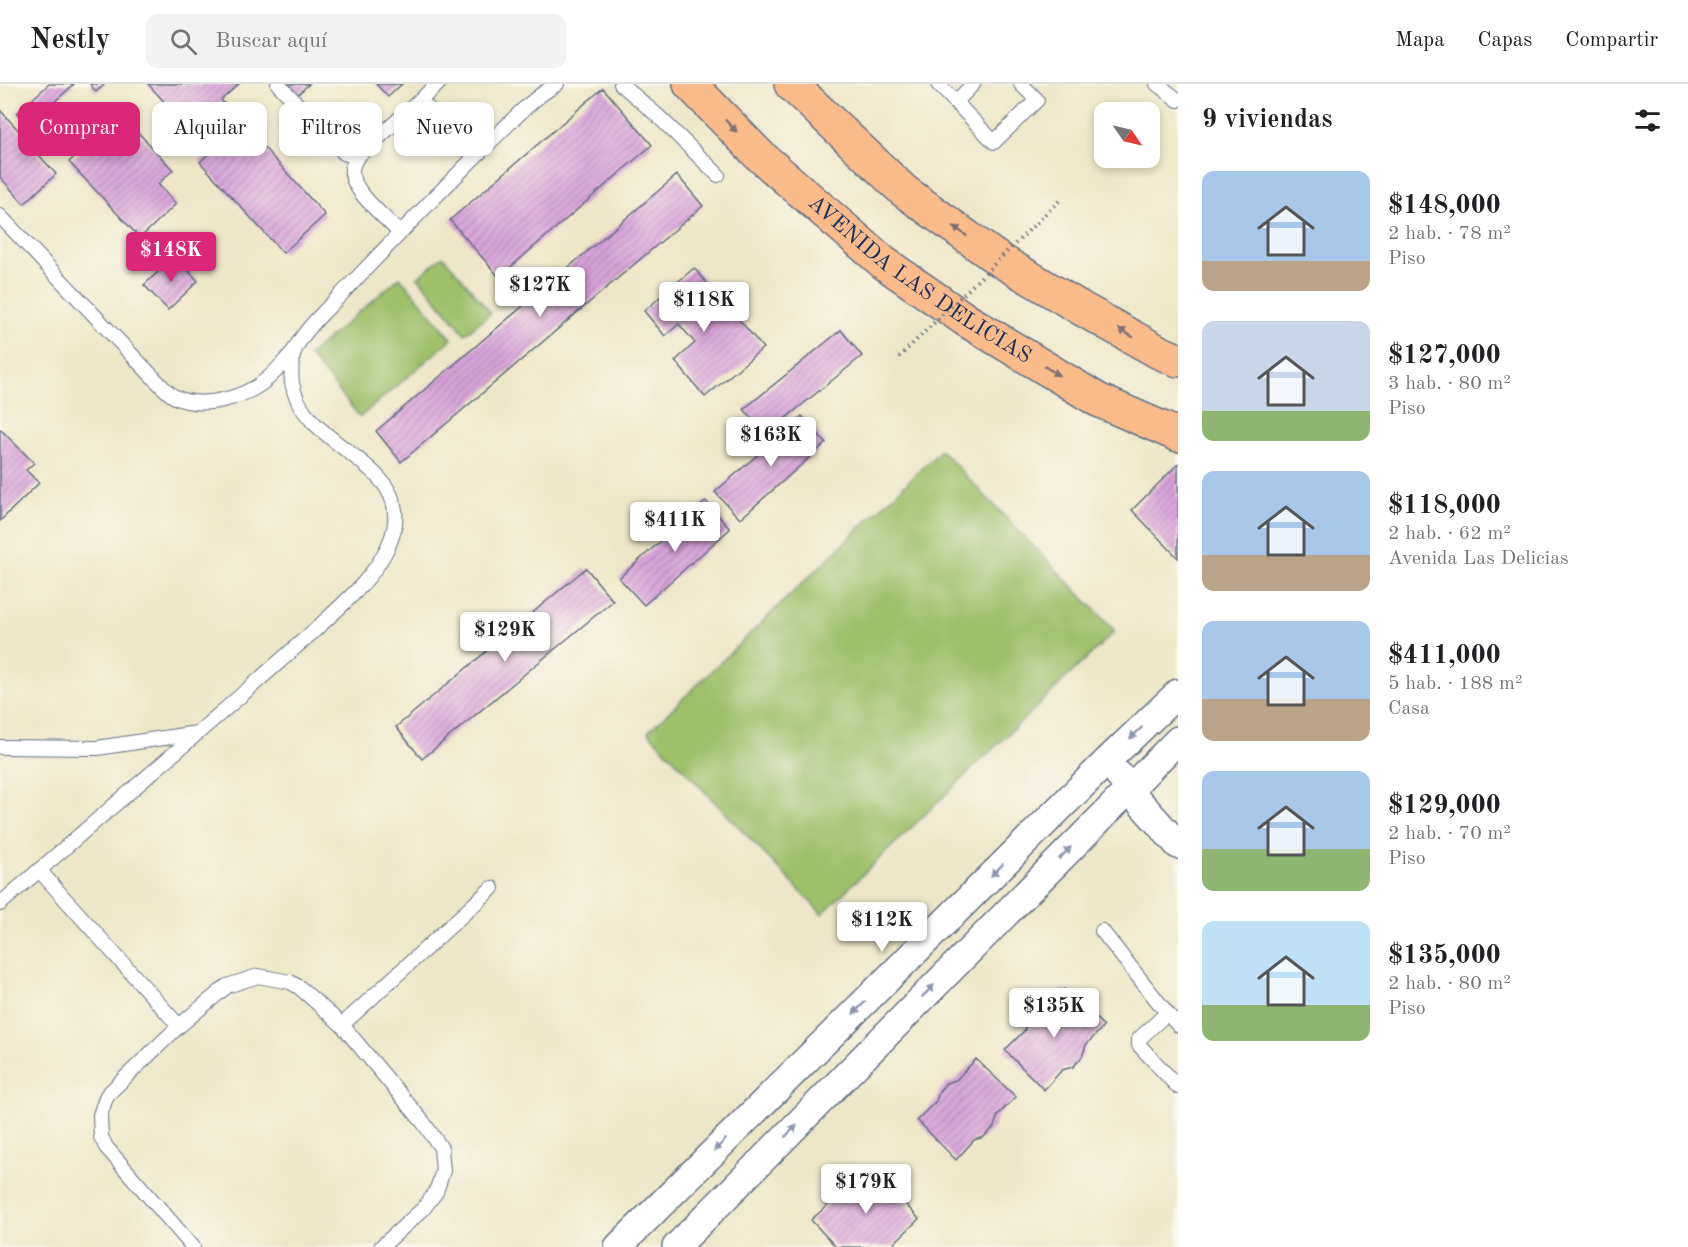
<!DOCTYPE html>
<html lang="es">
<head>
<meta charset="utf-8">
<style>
	:root { --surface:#fff; --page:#f2f2f2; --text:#202124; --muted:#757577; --line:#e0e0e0; --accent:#db2777 }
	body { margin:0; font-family:"Old Standard TT",serif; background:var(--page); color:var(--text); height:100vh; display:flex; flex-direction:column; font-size:22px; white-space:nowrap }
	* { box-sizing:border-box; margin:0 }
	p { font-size:20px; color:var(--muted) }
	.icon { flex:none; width:33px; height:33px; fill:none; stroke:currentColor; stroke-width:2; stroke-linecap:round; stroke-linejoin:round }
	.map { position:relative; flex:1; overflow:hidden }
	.sheet { display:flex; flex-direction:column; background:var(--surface); width:510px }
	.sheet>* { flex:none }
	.guide { position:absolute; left:18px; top:18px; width:570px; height:54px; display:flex; gap:12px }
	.needle { width:39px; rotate:124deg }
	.tools { position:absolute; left:1094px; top:18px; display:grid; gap:12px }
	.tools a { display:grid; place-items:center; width:66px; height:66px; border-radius:12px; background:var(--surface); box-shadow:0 3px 9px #0003; font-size:30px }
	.price { position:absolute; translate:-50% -51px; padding:0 14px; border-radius:6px; background:#fff; color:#222; font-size:20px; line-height:39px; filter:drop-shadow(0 2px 3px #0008) }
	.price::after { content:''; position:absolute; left:50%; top:36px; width:18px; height:14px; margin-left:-9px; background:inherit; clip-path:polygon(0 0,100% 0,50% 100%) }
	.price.current { background:var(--accent); color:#fff }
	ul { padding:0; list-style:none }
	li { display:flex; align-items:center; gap:18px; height:150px; padding:0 24px }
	li span { display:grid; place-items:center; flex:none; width:168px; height:120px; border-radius:12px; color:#555 }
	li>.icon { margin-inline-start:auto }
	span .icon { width:72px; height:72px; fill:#fffc; stroke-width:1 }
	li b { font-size:26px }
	h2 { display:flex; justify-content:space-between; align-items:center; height:72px; padding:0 24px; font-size:26px }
	.tag { padding:0 21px; border-radius:12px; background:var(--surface); box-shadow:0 3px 9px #0003; font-size:21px; line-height:54px }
	.tag.current { background:var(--accent); color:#fff }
	header { display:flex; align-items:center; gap:36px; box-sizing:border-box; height:84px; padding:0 30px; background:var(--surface); border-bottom:2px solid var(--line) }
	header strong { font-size:28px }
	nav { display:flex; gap:33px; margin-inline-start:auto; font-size:21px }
	.search { width:420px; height:54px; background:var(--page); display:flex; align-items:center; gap:15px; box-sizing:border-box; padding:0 21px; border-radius:12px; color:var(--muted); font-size:22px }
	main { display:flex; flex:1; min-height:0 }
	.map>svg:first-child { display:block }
	.pitch { fill:#9ec06a; stroke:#5c7864; stroke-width:1.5 }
	.building { fill:url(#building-hatch) }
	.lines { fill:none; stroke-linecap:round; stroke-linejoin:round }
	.lane-casing { stroke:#646f83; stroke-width:16 }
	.street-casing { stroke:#646f83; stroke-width:30 }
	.primary-casing { stroke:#646f83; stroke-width:36 }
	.lane { stroke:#fff; stroke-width:14 }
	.street { stroke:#fff; stroke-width:27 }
	.primary { stroke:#fabb8b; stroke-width:33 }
	.path-bridge { stroke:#646f83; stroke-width:4; stroke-dasharray:1.5 4.5; stroke-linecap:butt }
	.oneway { fill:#7f6e72 }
	.oneway2 { fill:#8d97ae }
	.labels { text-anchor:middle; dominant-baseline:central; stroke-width:6; stroke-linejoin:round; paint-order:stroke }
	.street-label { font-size:22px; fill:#1b2f5e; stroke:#fbf7ec }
</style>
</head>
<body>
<header>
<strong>Nestly</strong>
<div class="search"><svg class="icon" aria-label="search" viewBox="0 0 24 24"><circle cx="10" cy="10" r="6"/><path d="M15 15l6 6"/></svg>Buscar aquí</div>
<nav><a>Mapa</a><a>Capas</a><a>Compartir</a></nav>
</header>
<main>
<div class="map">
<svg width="1178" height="1163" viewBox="0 0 1178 1163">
	<defs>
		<pattern id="building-hatch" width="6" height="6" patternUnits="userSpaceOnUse" patternTransform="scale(1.5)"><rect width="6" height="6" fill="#d8a4d8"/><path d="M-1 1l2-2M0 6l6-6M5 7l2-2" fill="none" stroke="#ae86b2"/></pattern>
	</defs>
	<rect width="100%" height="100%" fill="#fbf7ec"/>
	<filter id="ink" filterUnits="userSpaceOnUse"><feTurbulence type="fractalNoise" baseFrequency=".0167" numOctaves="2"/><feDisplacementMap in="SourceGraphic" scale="12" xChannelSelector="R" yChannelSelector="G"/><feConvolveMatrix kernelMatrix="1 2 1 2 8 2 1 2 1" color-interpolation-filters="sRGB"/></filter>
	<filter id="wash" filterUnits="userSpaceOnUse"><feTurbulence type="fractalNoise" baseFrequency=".008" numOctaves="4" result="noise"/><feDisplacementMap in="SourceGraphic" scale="24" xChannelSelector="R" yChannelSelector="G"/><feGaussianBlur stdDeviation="1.35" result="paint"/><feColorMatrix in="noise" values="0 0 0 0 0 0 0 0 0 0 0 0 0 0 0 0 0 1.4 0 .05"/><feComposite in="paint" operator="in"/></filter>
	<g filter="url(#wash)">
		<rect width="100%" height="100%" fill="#ede6c8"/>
		<!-- pitch -->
		<path class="pitch" d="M443,172L491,229L465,250L418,193Z
			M400,193L452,255L360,333L309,271Z
			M941,366L1115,547L822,830L648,648Z"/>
		<g id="blocks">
			<!-- building -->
			<path class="building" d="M49,0H74L42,29L51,39L29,60L56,90L24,120L0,93V26L20,48L28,41L17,29Z
				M90,0H105L96,8Z
				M148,0H239L221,16L325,131L283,169L200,78L210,68Z
				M283,0H309L295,13Z
				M376,0H402L388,13Z
				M603,4L652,61L499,193L450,136Z
				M120,29L173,86L158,100L176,120L140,154L69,78Z
				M677,91L703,122L401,378L376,347Z
				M175,172L198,197L168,226L144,201Z
				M694,184L716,210L701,223L711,235L728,222L763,264L705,313L675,277L695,259L679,240L665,252L644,227Z
				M841,246L862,272L765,351L744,325Z
				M802,332L826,359L740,435L715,408Z
				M0,345L34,379L26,386L39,399L0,437Z
				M1178,380V474L1132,426Z
				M706,417L730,445L644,521L619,494Z
				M586,484L613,517L422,675L396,643Z
				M1064,905L1104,942L1086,961L1082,973L1073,983L1062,986L1044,1006L1005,966L1024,947L1028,936L1034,929L1044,926Z
				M976,975L1016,1013L998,1031L994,1043L984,1053L974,1056L956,1076L917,1036L936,1017L940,1006L946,999L956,996Z
				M871,1082L919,1135L890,1163H836L811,1136Z"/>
		</g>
	</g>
	<g filter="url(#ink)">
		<use href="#blocks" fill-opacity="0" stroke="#646f83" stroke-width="1.5"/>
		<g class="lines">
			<defs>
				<path id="lane" d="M278,0L344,69L357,73
					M621,0L658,32L718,91
					M938,0L994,58L1037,16L1021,0
					M1157,0L1178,16
					M420,16L475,73
					M956,18L973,0
					M0,132L151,291C158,298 166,308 175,313C202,326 244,314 266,296C277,287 286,275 295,266
					M400,149C388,136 349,105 352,86C352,82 355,77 357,73L438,0
					M0,663L97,664L197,649
					M39,786L179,942
					M0,820C77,754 153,687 230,621C259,596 288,570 316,545C344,519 375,494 390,458C422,379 304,368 292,299C291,289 291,275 295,265C307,241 337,216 355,196C399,150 443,104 488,60C510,39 531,15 557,0
					M1102,847L1167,929L1139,955V961L1178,1003
					M1167,929L1178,941
					M342,941L492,804
					M193,1163L106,1063L101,1053L100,1031L107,1011L179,942L227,902L258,892L290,898L299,903L342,941L423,1038L441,1064L443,1087L436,1108L423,1125L381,1163"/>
				<path id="street" d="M1119,691L1128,705L1178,761
					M618,1163L1108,676L1178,609
					M676,1163L1178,656"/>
				<g id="primary">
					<path id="s1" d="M690,0L758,70L884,179L966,236L1098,316L1178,351"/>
					<path d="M791,0L904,107L995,173L1082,225L1159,268L1178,276"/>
				</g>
			</defs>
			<!-- lane casing -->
			<use href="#lane" class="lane-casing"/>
			<!-- street casing -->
			<use href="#street" class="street-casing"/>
			<!-- primary casing -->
			<use href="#primary" class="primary-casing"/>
			<!-- lane -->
			<use href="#lane" class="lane"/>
			<!-- street -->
			<use href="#street" class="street"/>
			<!-- primary -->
			<use href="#primary" class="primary"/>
			<!-- path-bridge -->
			<path class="path-bridge" d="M899,273L1061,115"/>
		</g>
		<!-- one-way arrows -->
		<defs><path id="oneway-solid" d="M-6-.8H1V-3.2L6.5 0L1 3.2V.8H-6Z" transform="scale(1.5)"/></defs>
		<g class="oneway">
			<use href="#oneway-solid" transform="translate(731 42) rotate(46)"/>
			<use href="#oneway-solid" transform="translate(960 147) rotate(-144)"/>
			<use href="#oneway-solid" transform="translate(1126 249) rotate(-151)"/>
			<use href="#oneway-solid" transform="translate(1052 287) rotate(32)"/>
		</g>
		<g class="oneway2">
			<use href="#oneway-solid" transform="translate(1136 649) rotate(136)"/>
			<use href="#oneway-solid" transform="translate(1065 769) rotate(-45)"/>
			<use href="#oneway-solid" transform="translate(997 786) rotate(135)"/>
			<use href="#oneway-solid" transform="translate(928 907) rotate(-45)"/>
			<use href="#oneway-solid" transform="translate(859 924) rotate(135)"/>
			<use href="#oneway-solid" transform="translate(791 1047) rotate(-45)"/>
			<use href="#oneway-solid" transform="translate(720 1061) rotate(135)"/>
		</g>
	</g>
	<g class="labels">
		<!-- street labels -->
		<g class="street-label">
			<text stroke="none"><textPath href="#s1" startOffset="303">AVENIDA LAS DELICIAS</textPath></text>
		</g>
	</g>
</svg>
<div class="tools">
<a><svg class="needle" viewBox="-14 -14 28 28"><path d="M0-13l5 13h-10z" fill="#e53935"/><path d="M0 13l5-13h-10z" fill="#757577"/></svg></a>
</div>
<b class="price current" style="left:171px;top:199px">$148K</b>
<b class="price" style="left:540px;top:234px">$127K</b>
<b class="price" style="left:704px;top:249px">$118K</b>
<b class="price" style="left:771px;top:384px">$163K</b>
<b class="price" style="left:675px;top:469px">$411K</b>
<b class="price" style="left:505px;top:579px">$129K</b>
<b class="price" style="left:882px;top:869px">$112K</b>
<b class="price" style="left:1054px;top:955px">$135K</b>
<b class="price" style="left:866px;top:1131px">$179K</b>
<div class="guide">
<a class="tag current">Comprar</a>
<a class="tag">Alquilar</a>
<a class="tag">Filtros</a>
<a class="tag">Nuevo</a>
</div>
</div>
<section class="sheet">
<h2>9 viviendas<svg class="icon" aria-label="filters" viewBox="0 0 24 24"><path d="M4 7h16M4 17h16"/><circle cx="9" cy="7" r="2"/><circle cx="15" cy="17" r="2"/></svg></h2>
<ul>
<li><span style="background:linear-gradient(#a9c7e8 75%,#b9a48a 0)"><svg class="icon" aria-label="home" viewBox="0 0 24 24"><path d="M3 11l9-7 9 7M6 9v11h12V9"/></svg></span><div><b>$148,000</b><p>2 hab. · 78 m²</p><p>Piso</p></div></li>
<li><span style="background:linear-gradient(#c9d6e8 75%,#8fb573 0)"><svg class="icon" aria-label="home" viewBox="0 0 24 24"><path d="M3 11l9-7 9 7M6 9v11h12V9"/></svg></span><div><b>$127,000</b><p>3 hab. · 80 m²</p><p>Piso</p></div></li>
<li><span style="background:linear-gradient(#a9c7e8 70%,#b9a48a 0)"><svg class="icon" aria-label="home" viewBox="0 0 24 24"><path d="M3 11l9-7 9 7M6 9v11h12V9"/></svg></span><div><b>$118,000</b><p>2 hab. · 62 m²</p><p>Avenida Las Delicias</p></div></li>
<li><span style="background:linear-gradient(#a9c7e8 65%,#b9a48a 0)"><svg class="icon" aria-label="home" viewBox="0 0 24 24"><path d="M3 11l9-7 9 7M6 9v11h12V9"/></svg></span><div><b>$411,000</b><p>5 hab. · 188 m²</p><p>Casa</p></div></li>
<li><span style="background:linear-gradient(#a9c7e8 65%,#8fb573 0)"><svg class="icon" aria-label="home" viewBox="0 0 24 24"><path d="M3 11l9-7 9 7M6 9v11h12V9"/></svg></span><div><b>$129,000</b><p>2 hab. · 70 m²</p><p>Piso</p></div></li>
<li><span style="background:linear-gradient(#bfe0f5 70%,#8fb573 0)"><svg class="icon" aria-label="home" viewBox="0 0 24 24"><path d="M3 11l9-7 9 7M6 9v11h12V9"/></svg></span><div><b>$135,000</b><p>2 hab. · 80 m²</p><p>Piso</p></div></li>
</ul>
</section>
</main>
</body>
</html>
